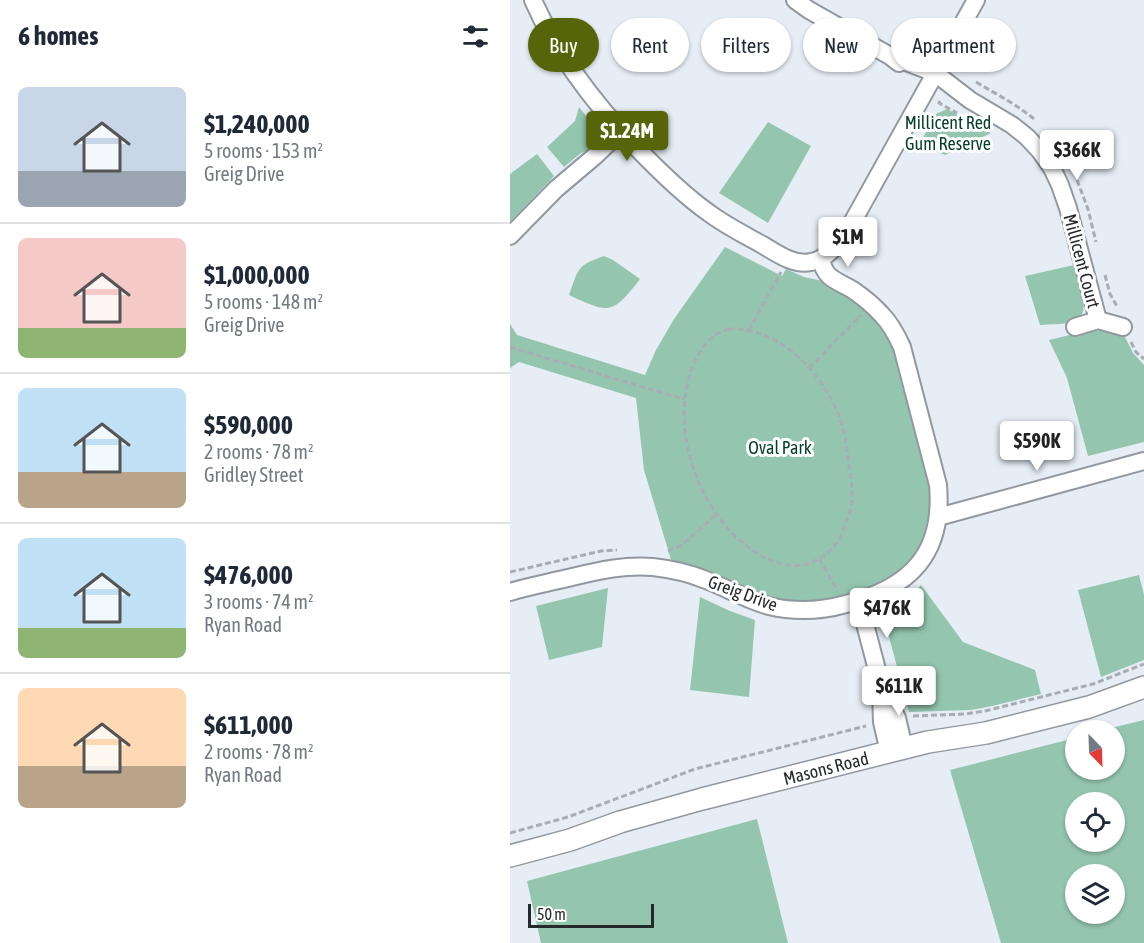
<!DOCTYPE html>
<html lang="en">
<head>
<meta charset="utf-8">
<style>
	:root { --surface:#fff; --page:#f2f2f3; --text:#1f2937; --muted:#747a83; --line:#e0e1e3; --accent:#56650a }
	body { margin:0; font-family:"Asap Condensed",sans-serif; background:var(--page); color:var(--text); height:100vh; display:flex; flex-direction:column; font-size:22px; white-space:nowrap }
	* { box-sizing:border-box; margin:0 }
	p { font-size:20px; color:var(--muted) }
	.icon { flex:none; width:33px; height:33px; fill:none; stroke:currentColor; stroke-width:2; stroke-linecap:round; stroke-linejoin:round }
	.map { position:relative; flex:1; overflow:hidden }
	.sheet { display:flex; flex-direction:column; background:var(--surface); width:510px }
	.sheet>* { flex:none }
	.hud { position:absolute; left:18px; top:18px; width:525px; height:54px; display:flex; gap:12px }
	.needle { width:39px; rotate:157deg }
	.fabs { position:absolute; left:555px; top:720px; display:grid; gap:12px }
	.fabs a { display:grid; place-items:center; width:60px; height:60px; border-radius:50%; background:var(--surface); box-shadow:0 2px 4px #0004; font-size:30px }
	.scale { position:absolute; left:18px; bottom:15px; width:126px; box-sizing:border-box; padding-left:6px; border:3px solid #26292c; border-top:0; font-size:16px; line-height:21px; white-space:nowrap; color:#26292c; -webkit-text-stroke:4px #fff; paint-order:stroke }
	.price { position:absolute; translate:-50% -51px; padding:0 14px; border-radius:6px; background:#fff; color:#222; font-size:20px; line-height:39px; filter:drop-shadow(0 2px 3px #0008) }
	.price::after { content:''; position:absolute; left:50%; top:36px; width:18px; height:14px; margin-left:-9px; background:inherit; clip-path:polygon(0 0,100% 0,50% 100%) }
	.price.on { background:var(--accent); color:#fff }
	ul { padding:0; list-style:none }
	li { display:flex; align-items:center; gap:18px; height:150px; padding:0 18px }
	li+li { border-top:2px solid var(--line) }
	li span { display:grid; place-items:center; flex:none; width:168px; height:120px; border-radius:9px; color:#555 }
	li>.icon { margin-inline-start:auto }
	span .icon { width:72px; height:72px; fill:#fffc; stroke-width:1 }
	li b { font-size:26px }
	h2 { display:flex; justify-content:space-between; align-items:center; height:72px; padding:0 18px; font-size:26px }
	.pill { padding:0 21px; border-radius:27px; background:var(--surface); box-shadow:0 2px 4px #0004; font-size:21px; line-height:54px }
	.pill.on { background:var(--accent); color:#fff }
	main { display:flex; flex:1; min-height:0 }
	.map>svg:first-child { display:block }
	.green { fill:#94c6af; fill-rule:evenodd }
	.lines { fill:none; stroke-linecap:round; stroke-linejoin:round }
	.minor-casing { stroke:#92989f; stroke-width:20 }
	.tertiary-casing { stroke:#92989f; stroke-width:24 }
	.path { stroke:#a7adb3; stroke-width:3; stroke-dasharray:6 3; stroke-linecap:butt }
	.minor { stroke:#fff; stroke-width:16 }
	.tertiary { stroke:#fff; stroke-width:21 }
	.labels { text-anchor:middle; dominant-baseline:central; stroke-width:6; stroke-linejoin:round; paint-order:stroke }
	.park-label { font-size:18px; fill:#053e2b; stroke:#fff }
	.street-label { font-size:18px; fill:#26292c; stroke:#fff }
</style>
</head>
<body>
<main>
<section class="sheet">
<h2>6 homes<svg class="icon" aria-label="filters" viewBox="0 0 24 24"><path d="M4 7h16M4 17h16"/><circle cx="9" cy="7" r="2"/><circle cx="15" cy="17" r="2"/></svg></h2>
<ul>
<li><span style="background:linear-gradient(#c9d6e8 70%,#9aa5b1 0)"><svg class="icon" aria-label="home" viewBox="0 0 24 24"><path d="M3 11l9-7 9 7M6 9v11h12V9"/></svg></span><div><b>$1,240,000</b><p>5 rooms · 153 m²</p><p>Greig Drive</p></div></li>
<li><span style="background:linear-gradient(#f6c9c9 75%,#8fb573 0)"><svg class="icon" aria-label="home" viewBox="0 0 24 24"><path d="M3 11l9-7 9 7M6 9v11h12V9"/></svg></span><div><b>$1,000,000</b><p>5 rooms · 148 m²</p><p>Greig Drive</p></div></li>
<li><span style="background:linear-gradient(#bfe0f5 70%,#b9a48a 0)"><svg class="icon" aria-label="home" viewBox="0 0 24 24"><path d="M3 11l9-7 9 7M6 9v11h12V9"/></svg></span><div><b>$590,000</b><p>2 rooms · 78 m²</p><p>Gridley Street</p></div></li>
<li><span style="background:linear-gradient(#bfe0f5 75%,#8fb573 0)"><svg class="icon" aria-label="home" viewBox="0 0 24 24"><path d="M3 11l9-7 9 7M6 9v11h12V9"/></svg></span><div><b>$476,000</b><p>3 rooms · 74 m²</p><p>Ryan Road</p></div></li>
<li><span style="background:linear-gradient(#ffd9b3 65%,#b9a48a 0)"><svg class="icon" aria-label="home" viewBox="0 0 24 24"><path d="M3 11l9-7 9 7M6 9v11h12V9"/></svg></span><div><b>$611,000</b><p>2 rooms · 78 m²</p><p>Ryan Road</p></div></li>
</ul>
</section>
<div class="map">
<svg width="634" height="943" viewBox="0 0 634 943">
	<rect width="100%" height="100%" fill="#e6edf5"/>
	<!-- green -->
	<path class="green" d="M69,107L90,134V143L83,149L71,153L54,167L37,147L65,121Z
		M437,109L481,133L435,155L409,145L426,114Z
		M258,122L301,146L258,223L209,193Z
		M27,154L44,176L0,222V174Z
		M215,247L272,276L276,269L294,277L318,282L326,286L364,318L376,332L383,345L421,485L423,509L419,529L411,548L401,561L389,572L374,583L359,590L315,601L295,603L275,602L256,597L162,563L134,470L126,398L9,362L0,368V324L7,335L135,375L146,350L164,319Z
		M94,256L103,260L130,279C102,315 100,314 59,295C69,268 66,266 94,256Z
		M564,265C568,280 584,313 564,321C554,325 541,324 530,325L515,276Z
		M581,330C592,330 602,334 614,335L623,353L634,365V442L578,456L557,378L539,340Z
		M629,575L634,595V660L591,677L568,590Z
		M411,585L453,642L525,670L531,694L482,706L461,710L399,712L373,614L379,607L402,594Z
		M98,588L92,647L39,660L26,606Z
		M190,597L220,611L245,620L239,697L180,690Z
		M634,720V943H491L440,770L565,738L566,770H604V730H593ZM566,802H604V842H566ZM566,874H604V914H566Z
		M247,819L278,943H31L17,881Z"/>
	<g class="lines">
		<defs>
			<path id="minor" d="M23,0C47,55 83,102 125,146C148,170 172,194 199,213C215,225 233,234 251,244C265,252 283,266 301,262C318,259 328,243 338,230L466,0
				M285,0L299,10L380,56L389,63
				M380,56L425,73L460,100L502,125L517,137L530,151L542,168L550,185L558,208L588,320
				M0,236L46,189L85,156L111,131
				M565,327L588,320L613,327
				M428,517L634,461
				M0,592C16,587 32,584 49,580C80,573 111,564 143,567C161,569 179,573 196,580C217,588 237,600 259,606C284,612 311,611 336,604C400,588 434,554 428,485L392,347C387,336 381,324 372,315C364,306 353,297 343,290C327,280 315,280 311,259
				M349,601L371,685L387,718L394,748
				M371,692L372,722L379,752"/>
			<g id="tertiary">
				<path id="s1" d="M0,856L60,840L110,822L192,799L418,742L476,733L579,707L634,687"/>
			</g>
		</defs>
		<!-- minor casing -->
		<use href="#minor" class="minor-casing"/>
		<!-- tertiary casing -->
		<use href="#tertiary" class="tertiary-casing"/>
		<!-- path -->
		<path class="path" d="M466,82C486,94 506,104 524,119
			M430,101L429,103L447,113
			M567,180L578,209L586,242
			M595,275L600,294L608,308
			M219,329C272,327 314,375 331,421C336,436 337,451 339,466C341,478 343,490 342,502C340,514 335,526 330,537C325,548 315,556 304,561C287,570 268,565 252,556C191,522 157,432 183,366C190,349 200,334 219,329Z
			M239,330L271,272
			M621,342L626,352L634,359
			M0,347L112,381L174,399
			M299,368L351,315
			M158,551L172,545L206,515
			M309,559L328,591
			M0,572L91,551L107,550
			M403,716L455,714L475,711L583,684L634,664
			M0,833L58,817L185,769L356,726"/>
		<!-- minor -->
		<use href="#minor" class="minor"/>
		<!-- tertiary -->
		<use href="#tertiary" class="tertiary"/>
	</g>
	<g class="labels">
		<!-- park labels -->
		<g class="park-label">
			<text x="438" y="122">Millicent Red<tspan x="438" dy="21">Gum Reserve</tspan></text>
			<text x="270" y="447">Oval Park</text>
		</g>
		<!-- street labels -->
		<g class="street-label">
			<text transform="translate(572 261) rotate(75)">Millicent Court</text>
			<text transform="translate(233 593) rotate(20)">Greig Drive</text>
			<text stroke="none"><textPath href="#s1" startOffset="328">Masons Road</textPath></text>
		</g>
	</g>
</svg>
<div class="fabs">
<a><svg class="needle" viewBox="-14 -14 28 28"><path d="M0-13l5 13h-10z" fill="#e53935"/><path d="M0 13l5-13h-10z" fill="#747a83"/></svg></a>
<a><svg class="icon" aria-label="locate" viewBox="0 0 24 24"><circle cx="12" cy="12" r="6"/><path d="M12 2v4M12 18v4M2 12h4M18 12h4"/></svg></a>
<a><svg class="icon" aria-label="layers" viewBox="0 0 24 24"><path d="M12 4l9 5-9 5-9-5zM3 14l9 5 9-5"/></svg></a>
</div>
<div class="scale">50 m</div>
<b class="price on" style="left:117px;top:162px">$1.24M</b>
<b class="price" style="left:567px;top:181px">$366K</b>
<b class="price" style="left:338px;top:268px">$1M</b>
<b class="price" style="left:527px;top:472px">$590K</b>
<b class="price" style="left:377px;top:639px">$476K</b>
<b class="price" style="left:389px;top:717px">$611K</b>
<div class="hud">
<a class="pill on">Buy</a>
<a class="pill">Rent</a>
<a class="pill">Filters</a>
<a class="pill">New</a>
<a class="pill">Apartment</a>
</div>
</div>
</main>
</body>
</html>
